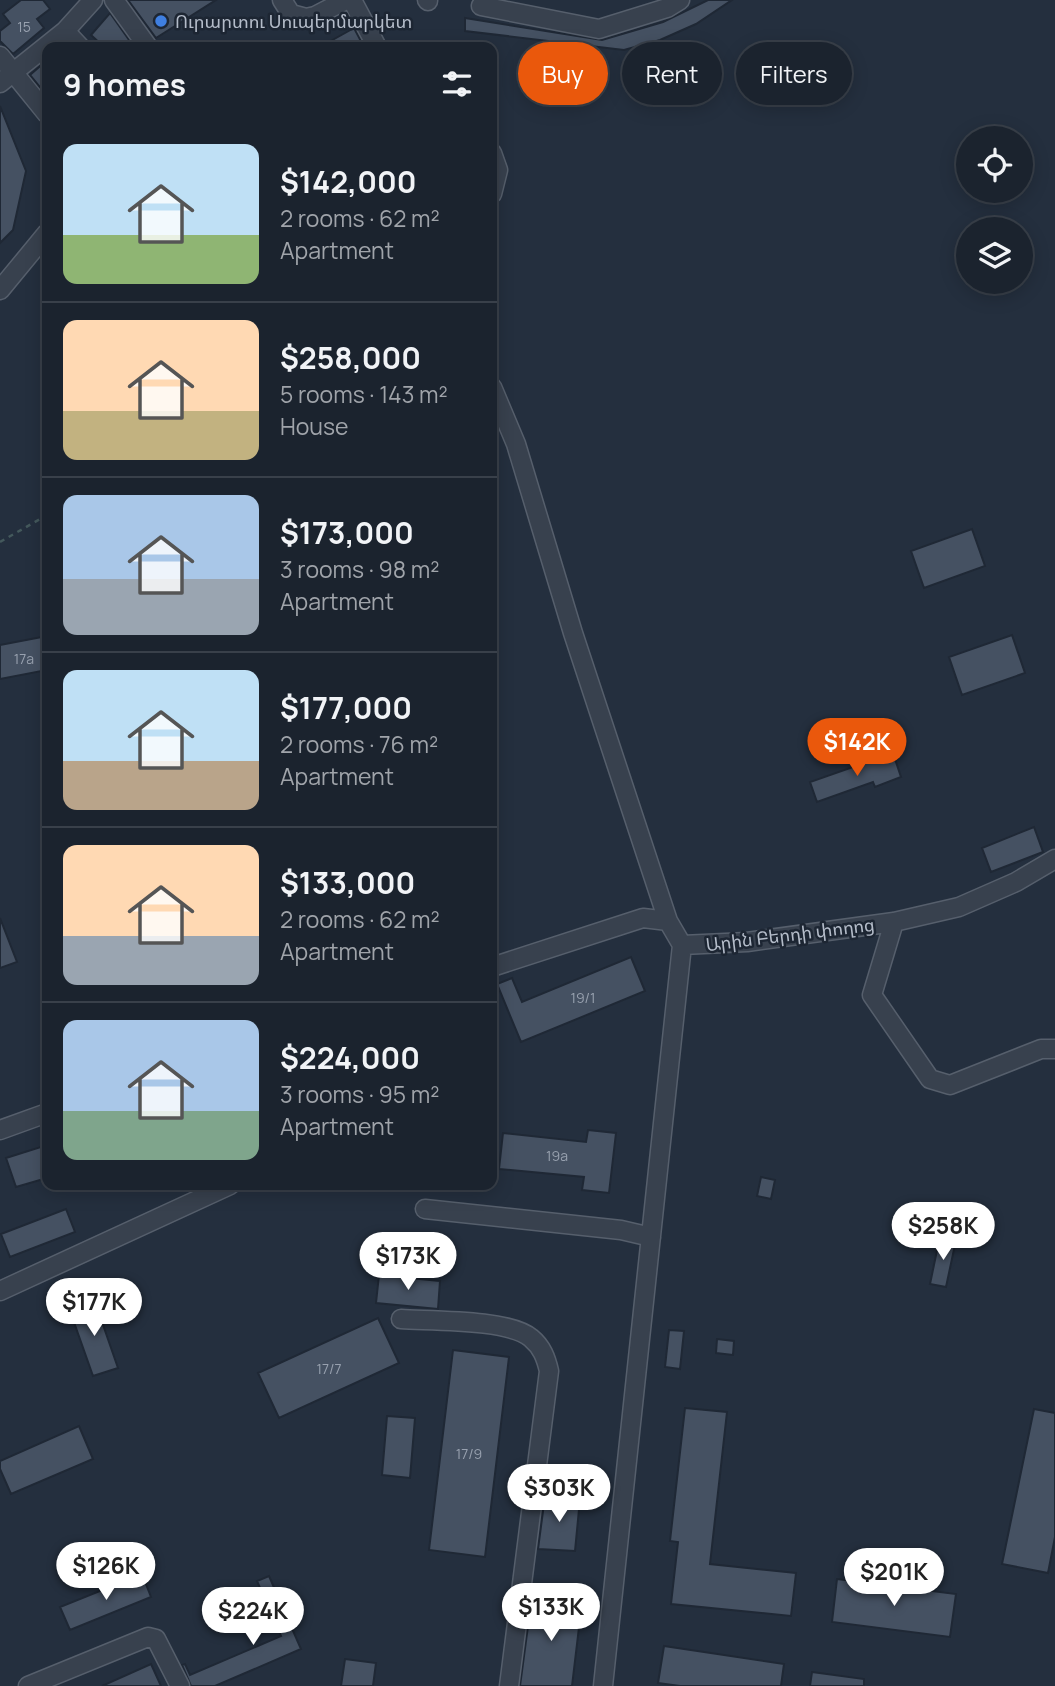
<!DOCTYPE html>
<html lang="en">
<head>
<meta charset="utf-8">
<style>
	:root { --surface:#1b232e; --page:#282f3a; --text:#f1f3f6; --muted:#a0a4aa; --line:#39404a; --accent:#ea580c }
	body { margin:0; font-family:Manrope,"Noto Sans Armenian",sans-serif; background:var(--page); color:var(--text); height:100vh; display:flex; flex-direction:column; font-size:26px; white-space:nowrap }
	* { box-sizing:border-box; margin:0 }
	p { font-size:23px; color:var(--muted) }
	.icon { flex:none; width:38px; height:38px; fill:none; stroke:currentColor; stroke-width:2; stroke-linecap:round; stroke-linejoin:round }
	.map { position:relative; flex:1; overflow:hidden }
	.drawer { position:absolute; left:42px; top:42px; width:455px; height:1148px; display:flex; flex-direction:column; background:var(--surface); border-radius:14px; box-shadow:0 4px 18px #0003,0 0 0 2px var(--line) }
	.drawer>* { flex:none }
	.top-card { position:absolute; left:518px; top:42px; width:430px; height:63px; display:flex; gap:14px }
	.controls { position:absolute; left:956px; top:126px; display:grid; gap:14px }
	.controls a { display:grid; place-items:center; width:77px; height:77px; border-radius:50%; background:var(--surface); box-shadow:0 4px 18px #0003,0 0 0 2px var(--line); font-size:35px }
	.price { position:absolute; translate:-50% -60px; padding:0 16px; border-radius:24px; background:#fff; color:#222; font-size:23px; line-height:46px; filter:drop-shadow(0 2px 4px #0008) }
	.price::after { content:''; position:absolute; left:50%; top:42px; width:21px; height:16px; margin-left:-10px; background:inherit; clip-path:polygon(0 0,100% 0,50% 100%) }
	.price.active { background:var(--accent); color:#fff }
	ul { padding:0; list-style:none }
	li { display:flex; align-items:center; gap:21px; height:175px; padding:0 21px }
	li+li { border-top:2px solid var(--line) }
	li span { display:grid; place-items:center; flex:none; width:196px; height:140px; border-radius:14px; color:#555 }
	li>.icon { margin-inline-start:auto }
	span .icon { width:84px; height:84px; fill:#fffc; stroke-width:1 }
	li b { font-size:30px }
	h2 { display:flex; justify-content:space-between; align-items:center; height:84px; padding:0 21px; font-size:30px }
	.chip { padding:0 24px; border-radius:32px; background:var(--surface); box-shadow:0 4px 18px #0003,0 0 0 2px var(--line); font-size:24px; line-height:63px }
	.chip.active { background:var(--accent); color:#fff }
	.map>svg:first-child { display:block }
	.building { fill:#455162; stroke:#1f2835; stroke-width:2 }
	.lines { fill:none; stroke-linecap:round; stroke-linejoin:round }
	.minor-casing { stroke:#565f6c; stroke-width:21 }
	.path { stroke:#44595c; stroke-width:2.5; stroke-dasharray:5 5; stroke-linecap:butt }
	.minor { stroke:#38414e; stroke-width:18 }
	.shop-dot { fill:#3f7fe0; stroke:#1d2633; stroke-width:2.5 }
	.labels { text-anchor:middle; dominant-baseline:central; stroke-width:5; stroke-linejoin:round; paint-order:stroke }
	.number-label { font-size:14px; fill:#98a1af }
	.poi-label { font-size:18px; fill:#b4bcc9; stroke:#1d2633; text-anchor:start }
	.street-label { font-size:18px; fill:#b4bcc9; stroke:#1d2633 }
</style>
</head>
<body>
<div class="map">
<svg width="1055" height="1686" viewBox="0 0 1055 1686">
	<rect width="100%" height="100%" fill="#242f3e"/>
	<!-- building -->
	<path class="building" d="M21,0H43L50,9L37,19L44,28L13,54L0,41V31L10,23L3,14Z
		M128,0H216L156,38Z
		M708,0H732L696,24L660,40L624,50L465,31V18L602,40L663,22Z
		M110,13L134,47H104L91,35Z
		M354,28L364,47H320Z
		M47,60V96L30,75Z
		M0,106L26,171L13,230L0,243Z
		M972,529L985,566L924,588L911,551Z
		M1012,635L1025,673L962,695L949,657Z
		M47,636V670L0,679V645Z
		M893,753L901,777L875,787L873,782L817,802L810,782Z
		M1034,827L1043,852L991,872L982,848Z
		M0,918L17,962L0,968Z
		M631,957L645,991L521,1042L497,984L512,978L522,1002Z
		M588,1130L616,1133L609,1193L582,1190L584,1177L499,1169L503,1133L586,1142Z
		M47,1145V1178L16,1187L6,1158Z
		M761,1177L775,1180L771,1199L757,1196Z
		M66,1209L75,1232L10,1257L1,1234Z
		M940,1236L956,1240L946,1287L930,1284Z
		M379,1275L440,1281L438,1309L376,1303Z
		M94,1299L118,1368L93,1376L69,1308Z
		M378,1318L399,1363L279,1418L258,1373Z
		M669,1330L684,1331L680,1369L665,1367Z
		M717,1339L734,1341L733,1355L716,1353Z
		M453,1350L509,1357L485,1557L429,1550Z
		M685,1408L727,1412L710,1564L796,1573L791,1616L671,1604L678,1542L670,1541Z
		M1034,1409L1055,1413V1537L1048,1573L1002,1564Z
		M387,1416L415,1418L410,1478L382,1475Z
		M79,1426L93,1459L11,1494L0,1469V1461Z
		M545,1496L580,1499L575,1551L538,1549Z
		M142,1574L151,1597L70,1630L60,1607Z
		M269,1576L301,1649L215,1686H191L182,1665L185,1664L190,1675L281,1636L257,1581Z
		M837,1579L956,1594L950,1637L832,1622Z
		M532,1596L582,1602L572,1686H520Z
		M664,1646L784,1664L781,1686H680L658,1683Z
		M345,1659L376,1663L373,1686H341Z
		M151,1664L161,1686H102Z
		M812,1672L864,1679V1686H810Z"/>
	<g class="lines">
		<defs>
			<path id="minor" d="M114,0L148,47
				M282,0L291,14L306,18L315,16L346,0
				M352,0L377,47
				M427,0L428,1
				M481,6L599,29L667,8L680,0
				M65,31L80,47
				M0,56L47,114
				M0,83L65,31L93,0
				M492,153L498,170L492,194
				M0,290L47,233
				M492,387L516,444L573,633L668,921
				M894,922L872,995L930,1079L950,1085L1041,1049H1055
				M682,945L747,942L894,922L959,907L1016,882L1055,859
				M492,967L643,918L668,921L682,945
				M0,1130L47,1113
				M425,1209L621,1230L651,1237
				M0,1291L230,1185
				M401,1319C431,1321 509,1319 531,1338C542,1347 546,1358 549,1371L509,1686
				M28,1686L148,1637L156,1639L180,1686
				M603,1686L682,945"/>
		</defs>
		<!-- minor casing -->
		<use href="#minor" class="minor-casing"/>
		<!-- path -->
		<path class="path" d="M0,542L47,515"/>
		<!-- minor -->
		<use href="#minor" class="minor"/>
	</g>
	<!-- markers -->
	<circle class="shop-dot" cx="161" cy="21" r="7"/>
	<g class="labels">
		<!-- number labels -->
		<g class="number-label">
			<text x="24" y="26">15</text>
			<text x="24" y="658">17a</text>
			<text x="583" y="997">19/1</text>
			<text x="557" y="1155">19a</text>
			<text x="329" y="1368">17/7</text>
			<text x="469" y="1453">17/9</text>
		</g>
		<!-- poi labels -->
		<g class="poi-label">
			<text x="175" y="21">Ուրարտու Սուպերմարկետ</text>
		</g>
		<!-- street labels -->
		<g class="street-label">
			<text transform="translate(790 934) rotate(-7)">Արին Բերդի փողոց</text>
		</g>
	</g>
</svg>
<div class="controls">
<a><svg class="icon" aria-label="locate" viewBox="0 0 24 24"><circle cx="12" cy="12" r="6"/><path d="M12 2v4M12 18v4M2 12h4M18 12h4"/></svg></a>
<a><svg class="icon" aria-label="layers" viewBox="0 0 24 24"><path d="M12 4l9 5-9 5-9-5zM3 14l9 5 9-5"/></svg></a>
</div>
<b class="price active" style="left:857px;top:778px">$142K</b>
<b class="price" style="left:943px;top:1262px">$258K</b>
<b class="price" style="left:408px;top:1292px">$173K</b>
<b class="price" style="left:94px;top:1338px">$177K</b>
<b class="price" style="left:559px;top:1524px">$303K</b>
<b class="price" style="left:106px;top:1602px">$126K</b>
<b class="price" style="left:894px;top:1608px">$201K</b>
<b class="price" style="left:551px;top:1643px">$133K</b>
<b class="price" style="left:253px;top:1647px">$224K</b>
<div class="top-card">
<a class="chip active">Buy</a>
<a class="chip">Rent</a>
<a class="chip">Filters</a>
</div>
<section class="drawer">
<h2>9 homes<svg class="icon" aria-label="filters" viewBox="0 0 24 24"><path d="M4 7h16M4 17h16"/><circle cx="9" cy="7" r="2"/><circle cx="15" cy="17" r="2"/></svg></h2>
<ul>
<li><span style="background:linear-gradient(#bfe0f5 65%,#8fb573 0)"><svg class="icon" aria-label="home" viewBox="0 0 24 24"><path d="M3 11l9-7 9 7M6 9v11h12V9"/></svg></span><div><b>$142,000</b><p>2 rooms · 62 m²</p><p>Apartment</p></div></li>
<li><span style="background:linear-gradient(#ffd9b3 65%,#c2b280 0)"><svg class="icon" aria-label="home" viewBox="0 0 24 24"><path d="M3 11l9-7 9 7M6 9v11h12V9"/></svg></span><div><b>$258,000</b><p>5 rooms · 143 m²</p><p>House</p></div></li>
<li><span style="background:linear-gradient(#a9c7e8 60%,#9aa5b1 0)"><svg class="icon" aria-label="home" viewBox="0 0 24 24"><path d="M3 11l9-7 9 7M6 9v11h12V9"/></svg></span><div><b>$173,000</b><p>3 rooms · 98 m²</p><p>Apartment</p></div></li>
<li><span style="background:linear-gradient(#bfe0f5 65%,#b9a48a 0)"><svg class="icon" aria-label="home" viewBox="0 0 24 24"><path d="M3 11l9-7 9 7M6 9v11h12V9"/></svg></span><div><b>$177,000</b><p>2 rooms · 76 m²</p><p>Apartment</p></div></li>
<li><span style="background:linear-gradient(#ffd9b3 65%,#9aa5b1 0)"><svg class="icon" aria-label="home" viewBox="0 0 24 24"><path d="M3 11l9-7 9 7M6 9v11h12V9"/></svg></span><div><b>$133,000</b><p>2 rooms · 62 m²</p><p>Apartment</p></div></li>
<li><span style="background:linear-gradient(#a9c7e8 65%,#7fa58c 0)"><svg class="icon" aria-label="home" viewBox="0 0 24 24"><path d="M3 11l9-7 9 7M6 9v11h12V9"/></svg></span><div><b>$224,000</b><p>3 rooms · 95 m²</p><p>Apartment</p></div></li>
</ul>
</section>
</div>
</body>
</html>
